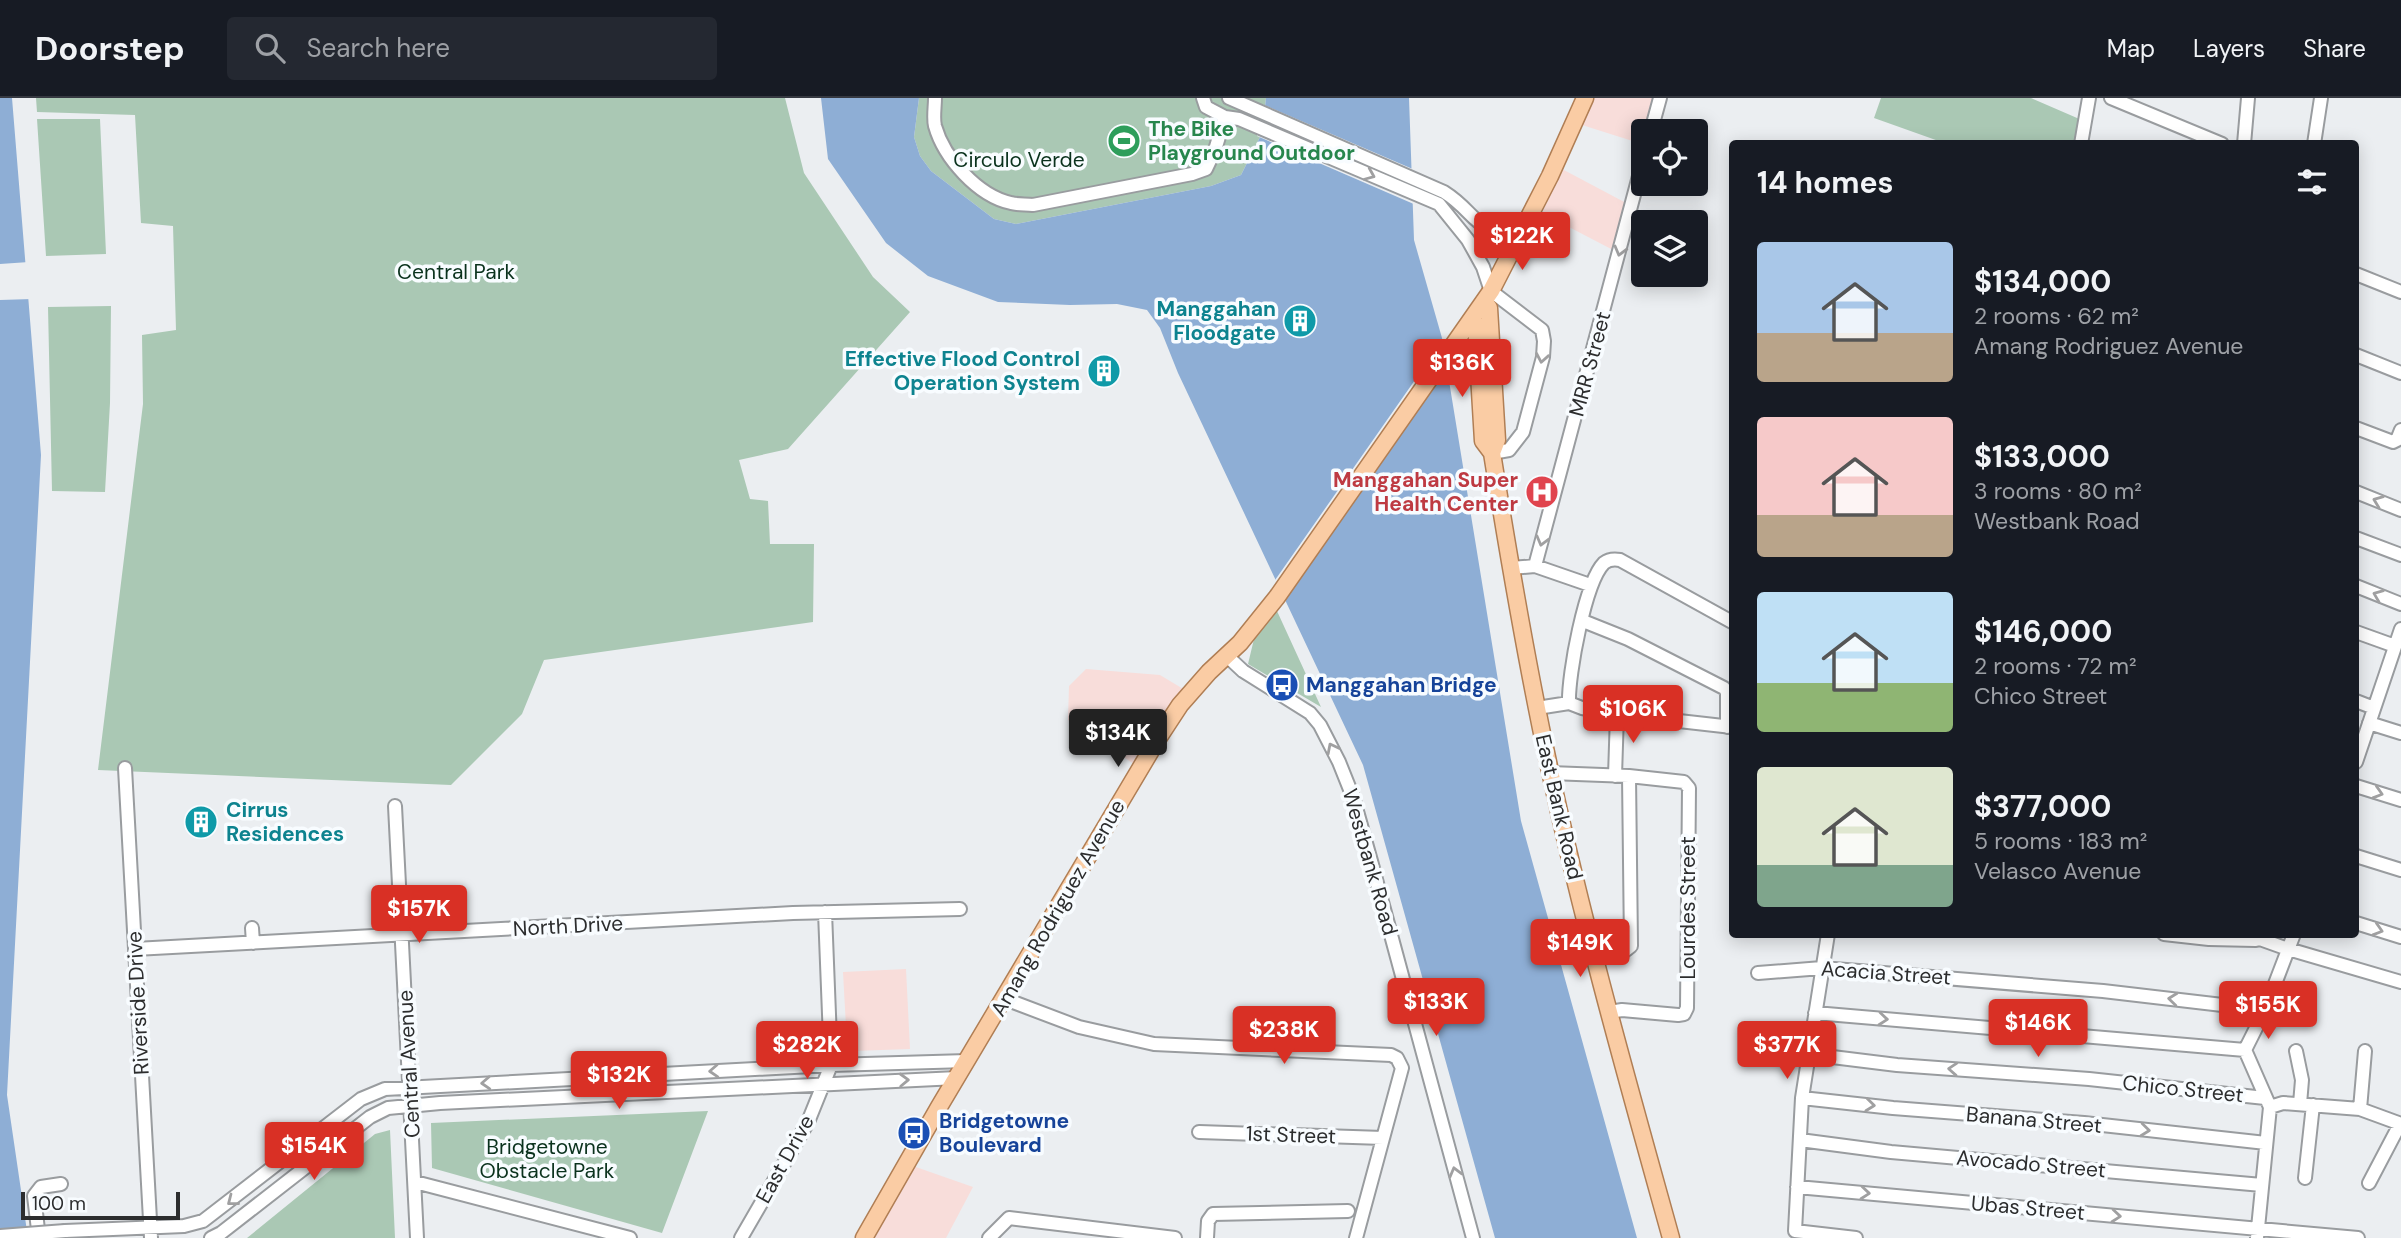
<!DOCTYPE html>
<html lang="en">
<head>
<meta charset="utf-8">
<style>
	:root { --surface:#171b24; --page:#242831; --text:#f1f3f6; --muted:#9ea1a6; --line:#363941; --accent:#d93025 }
	body { margin:0; font-family:"DM Sans",sans-serif; background:var(--page); color:var(--text); height:100vh; display:flex; flex-direction:column; font-size:26px; white-space:nowrap }
	* { box-sizing:border-box; margin:0 }
	p { font-size:23px; color:var(--muted) }
	.icon { flex:none; width:38px; height:38px; fill:none; stroke:currentColor; stroke-width:2; stroke-linecap:round; stroke-linejoin:round }
	.map { position:relative; flex:1; overflow:hidden }
	.side { position:absolute; left:1729px; top:42px; width:630px; height:798px; display:flex; flex-direction:column; background:var(--surface); border-radius:7px; box-shadow:0 4px 18px #0003 }
	.side>* { flex:none }
	.fabs { position:absolute; left:1631px; top:21px; display:grid; gap:14px }
	.fabs a { display:grid; place-items:center; width:77px; height:77px; border-radius:7px; background:var(--surface); box-shadow:0 4px 18px #0003; font-size:35px }
	.scale { position:absolute; left:21px; bottom:18px; width:159px; box-sizing:border-box; padding-left:7px; border:4px solid #2c2d2e; border-top:0; font-size:19px; line-height:24px; white-space:nowrap; color:#2c2d2e; -webkit-text-stroke:5px #f8fcff; paint-order:stroke }
	.price { position:absolute; translate:-50% -60px; padding:0 16px; border-radius:7px; background:var(--accent); color:#fff; font-size:23px; line-height:46px; filter:drop-shadow(0 2px 4px #0008) }
	.price::after { content:''; position:absolute; left:50%; top:42px; width:21px; height:16px; margin-left:-10px; background:inherit; clip-path:polygon(0 0,100% 0,50% 100%) }
	.price.on { background:#222; color:#fff }
	ul { padding:0; list-style:none }
	li { display:flex; align-items:center; gap:21px; height:175px; padding:0 28px }
	li span { display:grid; place-items:center; flex:none; width:196px; height:140px; border-radius:7px; color:#555 }
	li>.icon { margin-inline-start:auto }
	span .icon { width:84px; height:84px; fill:#fffc; stroke-width:1 }
	li b { font-size:30px }
	h2 { display:flex; justify-content:space-between; align-items:center; height:84px; padding:0 28px; font-size:30px }
	header { display:flex; align-items:center; gap:42px; box-sizing:border-box; height:98px; padding:0 35px; background:var(--surface); border-bottom:2px solid var(--line) }
	header strong { font-size:33px }
	nav { display:flex; gap:38px; margin-inline-start:auto; font-size:24px }
	.search { width:490px; height:63px; background:var(--page); display:flex; align-items:center; gap:18px; box-sizing:border-box; padding:0 24px; border-radius:7px; color:var(--muted); font-size:26px }
	.map>svg:first-child { display:block }
	.commercial { fill:#f8ddda }
	.green { fill:#aac8b4 }
	.water { fill:#8eaed5 }
	.pier { fill:#ebeef1 }
	.lines { fill:none; stroke-linecap:round; stroke-linejoin:round }
	.minor-casing { stroke:#999c9f; stroke-width:16 }
	.major-casing { stroke:#b07e54; stroke-width:19 }
	.minor { stroke:#fff; stroke-width:12 }
	.major { stroke:#facca4; stroke-width:16 }
	.minor-bridge-casing { stroke:#999c9f; stroke-width:16; stroke-linecap:butt }
	.minor-bridge { stroke:#fff; stroke-width:12 }
	.oneway { stroke:#a0a0a1 }
	.labels { text-anchor:middle; dominant-baseline:central; stroke-width:7; stroke-linejoin:round; paint-order:stroke }
	.leisure-label { font-size:21px; font-weight:bold; fill:#27864d; stroke:#f8fcff; text-anchor:start }
	.park-label { font-size:21px; fill:#0a321d; stroke:#f8fcff }
	.culture-label { font-size:21px; font-weight:bold; fill:#0d838f; stroke:#f8fcff; text-anchor:end }
	.street-label { font-size:21px; fill:#2c2d2e; stroke:#f8fcff }
	.health-label { font-size:21px; font-weight:bold; fill:#be3a42; stroke:#f8fcff; text-anchor:end }
	.transit-label { font-size:21px; font-weight:bold; fill:#164399; stroke:#f8fcff; text-anchor:start }
</style>
</head>
<body>
<header>
<strong>Doorstep</strong>
<div class="search"><svg class="icon" aria-label="search" viewBox="0 0 24 24"><circle cx="10" cy="10" r="6"/><path d="M15 15l6 6"/></svg>Search here</div>
<nav><a>Map</a><a>Layers</a><a>Share</a></nav>
</header>
<div class="map">
<svg width="2401" height="1140" viewBox="0 0 2401 1140">
	<rect width="100%" height="100%" fill="#ebeef1"/>
	<!-- commercial -->
	<path class="commercial" d="M1593,0H1656L1646,33H1643L1642,46L1582,27Z
		M1562,71L1628,106L1615,153L1542,115Z
		M1086,571L1160,577L1185,592L1137,668L1068,622L1069,588Z
		M906,871L910,951L853,953L849,951L847,947L843,874Z
		M913,1068L973,1089L946,1140H875Z"/>
	<!-- green -->
	<path class="green" d="M36,0H785L804,75L873,179L910,214L788,351L739,362L750,401L768,403L770,446H814L813,524L544,562L522,616L451,687L98,672L143,306L142,237L176,232L173,128L141,125L135,17L37,14Z
		M919,0H1266L1262,35L1241,77L1211,88L1016,126L994,121L931,73L920,58L914,39Z
		M1881,0H2031L2084,23L2079,45L1947,46L1874,20Z
		M37,21H100L106,156L46,158Z
		M111,208L110,305L105,394L52,393L48,209Z
		M1277,513L1321,609L1248,566L1254,541Z
		M708,1013L662,1135L432,1070L431,1025Z
		M390,1032L395,1140H247L375,1036Z"/>
	<!-- water -->
	<path class="water" d="M0,0H12L41,357L7,997L28,1140H0Z
		M821,0H919L914,39L920,58L931,73L994,121L1016,126L1211,88L1241,77L1262,35L1266,0H1409L1414,142L1442,240L1521,723L1637,1140H1495L1363,667L1178,275L1160,230L1147,212L1117,206L1070,207L998,204L928,178L886,145L828,61Z"/>
	<!-- pier -->
	<path class="pier" d="M1262,6L1415,72L1416,107L1257,38Z
		M29,164L32,201L0,202V166Z
		M1445,239L1449,265L1282,504L1273,485Z"/>
	<g class="lines">
		<defs>
			<path id="minor" d="M935,0C935,9 933,20 935,28C944,60 978,98 1011,105C1018,107 1026,106 1033,107L1192,76L1206,71L1215,52L1225,19
				M1203,0L1206,9L1225,19L1239,21L1439,106L1468,142L1483,169L1491,193L1542,232L1544,243L1543,259L1523,334L1509,352L1492,355
				M1229,0L1444,94C1479,116 1471,136 1522,133
				M2111,0L2222,46
				M1651,33L1660,0
				M2081,46L2089,0
				M2244,46L2248,0
				M2314,46L2321,0
				M1484,133L1514,150
				M2356,176L2401,194
				M2356,257L2401,275
				M2356,330L2393,344L2397,342L2401,332
				M2356,394L2401,412
				M2356,440L2401,457
				M1535,468L1643,63
				M1511,470L1535,468L1590,487
				M2356,488L2401,506
				M1583,523L1628,541L1724,590L1727,594V629
				M2356,534L2395,548
				M1227,558L1243,573L1310,615L1320,627L1339,664L1353,699L1371,763L1473,1140
				M2356,603L2374,610
				M1569,605C1568,577 1585,484 1604,465C1609,461 1614,461 1620,462L1732,524
				M1569,605L1582,610L1617,616L1732,629
				M1537,610L1569,605
				M2369,625L2401,635
				M2356,664L2401,531
				M125,670L151,1140
				M1550,675L1629,678L1684,684L1689,690L1687,910L1684,916L1678,917L1622,912L1609,914
				M1615,678L1617,616
				M2356,688L2401,702
				M395,708L417,1140
				M2356,758L2401,772
				M2356,825L2401,839
				M252,830L253,845
				M1828,836L1802,1000L1795,1133L1856,1140
				M2164,836L2209,841L2256,842
				M2246,836L2288,851L2401,884
				M135,851L793,815L960,811
				M1593,857L1626,852L1631,848L1629,678
				M1758,875L1822,870L2103,893L2265,912
				M1005,901L1079,929L1154,946L1391,957L1397,960L1402,970
				M1815,915L2245,952
				M2296,953L2302,982L2300,1006
				M1808,956L1897,967L2089,981L2265,1000
				M1802,1000L1893,1010L2084,1025L2266,1045
				M2270,1009L2283,1005L2360,1011L2401,1026
				M2360,1011L2365,953
				M1199,1034L1383,1040
				M1800,1042L1891,1054L2262,1087
				M2305,1080L2313,1007
				M415,1084L630,1140
				M2369,1085L2400,1026
				M1797,1089L2358,1140
				M65,1133L184,1128L203,1123L361,1001L385,991L831,967L967,963
				M39,1140L34,1098L41,1089L61,1086
				M211,1140L221,1135L370,1019L388,1010L440,1005L957,980
				M741,1140L808,1024L831,967L825,814
				M989,1140L1009,1120L1175,1140
				M1207,1140L1208,1123L1213,1116L1348,1113
				M1356,1140L1402,970
				M2257,1140L2270,1009L2245,952L2265,912L2294,836"/>
			<path id="major" d="M1484,203L1489,210L1497,342L1492,355
				M1472,222L1476,227L1483,343L1492,355C1509,461 1527,568 1550,673C1584,830 1628,985 1671,1140
				M864,1140L939,1009L1159,639L1180,607L1209,574L1240,545L1277,499L1491,193L1550,78L1585,0"/>
		</defs>
		<!-- minor casing -->
		<use href="#minor" class="minor-casing"/>
		<!-- major casing -->
		<use href="#major" class="major-casing"/>
		<!-- minor -->
		<use href="#minor" class="minor"/>
		<!-- major -->
		<use href="#major" class="major"/>
		<defs>
			<path id="minor-bridge" d="M0,1138L65,1133"/>
		</defs>
		<!-- minor-bridge casing -->
		<use href="#minor-bridge" class="minor-bridge-casing"/>
		<!-- minor-bridge -->
		<use href="#minor-bridge" class="minor-bridge"/>
	</g>
	<!-- one-way arrows -->
	<defs><path id="oneway-chevron" d="M-2-3.5L2.5 0L-2 3.5" fill="none" stroke-width="1.6" stroke-linecap="round" stroke-linejoin="round" transform="scale(1.75)"/></defs>
	<g class="oneway">
		<use href="#oneway-chevron" transform="translate(1370 77) rotate(23)"/>
		<use href="#oneway-chevron" transform="translate(1620 153) rotate(105)"/>
		<use href="#oneway-chevron" transform="translate(1542 260) rotate(100)"/>
		<use href="#oneway-chevron" transform="translate(2378 403) rotate(-159)"/>
		<use href="#oneway-chevron" transform="translate(1542 443) rotate(105)"/>
		<use href="#oneway-chevron" transform="translate(2378 497) rotate(-158)"/>
		<use href="#oneway-chevron" transform="translate(1332 650) rotate(-117)"/>
		<use href="#oneway-chevron" transform="translate(2378 695) rotate(17)"/>
		<use href="#oneway-chevron" transform="translate(2378 832) rotate(17)"/>
		<use href="#oneway-chevron" transform="translate(2173 901) rotate(-174)"/>
		<use href="#oneway-chevron" transform="translate(1883 921) rotate(5)"/>
		<use href="#oneway-chevron" transform="translate(1953 971) rotate(-176)"/>
		<use href="#oneway-chevron" transform="translate(714 973) rotate(177)"/>
		<use href="#oneway-chevron" transform="translate(904 982) rotate(-2)"/>
		<use href="#oneway-chevron" transform="translate(486 985) rotate(177)"/>
		<use href="#oneway-chevron" transform="translate(1870 1007) rotate(6)"/>
		<use href="#oneway-chevron" transform="translate(2145 1032) rotate(6)"/>
		<use href="#oneway-chevron" transform="translate(1455 1074) rotate(-105)"/>
		<use href="#oneway-chevron" transform="translate(1865 1095) rotate(5)"/>
		<use href="#oneway-chevron" transform="translate(232 1103) rotate(142)"/>
		<use href="#oneway-chevron" transform="translate(2116 1118) rotate(5)"/>
	</g>
	<!-- icons -->
	<defs>
		<symbol id="stadium-disc" viewBox="-11 -11 22 22"><circle r="9.5" fill="#2e9e5b" stroke="#f8fcff"/><path d="M0-5a6.5 5 0 1 0 0 10a6.5 5 0 1 0 0-10ZM-3.5-1.8h7v3.6h-7Z" fill="#fff"/></symbol>
		<symbol id="building-disc" viewBox="-11 -11 22 22"><circle r="9.5" fill="#0f9aa8" stroke="#f8fcff"/><path d="M-4-6H4V6H1V3H-1V6H-4ZM-2.5-4.3h1.7v1.8h-1.7ZM.8-4.3h1.7v1.8H.8ZM-2.5-1h1.7V.8h-1.7ZM.8-1h1.7V.8H.8Z" fill="#fff"/></symbol>
		<symbol id="hospital-disc" viewBox="-11 -11 22 22"><circle r="9.5" fill="#e0444e" stroke="#f8fcff"/><path d="M-5-5h3v3.5h4V-5h3V5h-3V1.5h-4V5h-3Z" fill="#fff"/></symbol>
		<symbol id="bus-disc" viewBox="-11 -11 22 22"><circle r="9.5" fill="#1a4fb4" stroke="#f8fcff"/><path d="M-5-6H5V4H4V6H2V4H-2V6H-4V4H-5ZM-3.5-4V0h7V-4ZM-3.5 1.2v1.5H-2V1.2ZM2 1.2v1.5H3.5V1.2Z" fill="#fff"/></symbol>
	</defs>
	<g fill-rule="evenodd">
		<use href="#stadium-disc" x="1105" y="24" width="38" height="38"/>
		<use href="#building-disc" x="1281" y="204" width="38" height="38"/>
		<use href="#building-disc" x="1085" y="254" width="38" height="38"/>
		<use href="#hospital-disc" x="1523" y="375" width="38" height="38"/>
		<use href="#bus-disc" x="1263" y="568" width="38" height="38"/>
		<use href="#building-disc" x="182" y="705" width="38" height="38"/>
		<use href="#bus-disc" x="895" y="1016" width="38" height="38"/>
	</g>
	<g class="labels">
		<!-- leisure labels -->
		<g class="leisure-label">
			<text x="1148" y="31">The Bike<tspan x="1148" dy="24">Playground Outdoor</tspan></text>
		</g>
		<!-- park labels -->
		<g class="park-label">
			<text x="1019" y="62">Circulo Verde</text>
			<text x="456" y="174">Central Park</text>
			<text x="547" y="1049">Bridgetowne<tspan x="547" dy="24">Obstacle Park</tspan></text>
		</g>
		<!-- culture labels -->
		<g class="culture-label">
			<text x="1276" y="211">Manggahan<tspan x="1276" dy="24">Floodgate</tspan></text>
			<text x="1080" y="261">Effective Flood Control<tspan x="1080" dy="24">Operation System</tspan></text>
			<text x="226" y="712" text-anchor="start">Cirrus<tspan x="226" dy="24">Residences</tspan></text>
		</g>
		<!-- street labels -->
		<g class="street-label">
			<text transform="translate(1590 266) rotate(-75)">MRR Street</text>
			<text transform="translate(1559 709) rotate(77)">East Bank Road</text>
			<text transform="translate(1370 764) rotate(74)">Westbank Road</text>
			<text transform="translate(1058 810) rotate(-60)">Amang Rodriguez Avenue</text>
			<text transform="translate(1688 810) rotate(-90)">Lourdes Street</text>
			<text transform="translate(568 828) rotate(-3)">North Drive</text>
			<text transform="translate(1886 875) rotate(4)">Acacia Street</text>
			<text transform="translate(138 905) rotate(-93)">Riverside Drive</text>
			<text transform="translate(409 966) rotate(-93)">Central Avenue</text>
			<text transform="translate(2183 991) rotate(6)">Chico Street</text>
			<text transform="translate(2034 1022) rotate(5)">Banana Street</text>
			<text transform="translate(1291 1037) rotate(2)">1st Street</text>
			<text transform="translate(785 1061) rotate(-61)">East Drive</text>
			<text transform="translate(2031 1066) rotate(5)">Avocado Street</text>
			<text transform="translate(2028 1110) rotate(5)">Ubas Street</text>
		</g>
		<!-- health labels -->
		<g class="health-label">
			<text x="1518" y="382">Manggahan Super<tspan x="1518" dy="24">Health Center</tspan></text>
		</g>
		<!-- transit labels -->
		<g class="transit-label">
			<text x="1306" y="587">Manggahan Bridge</text>
			<text x="939" y="1023">Bridgetowne<tspan x="939" dy="24">Boulevard</tspan></text>
		</g>
	</g>
</svg>
<div class="fabs">
<a><svg class="icon" aria-label="locate" viewBox="0 0 24 24"><circle cx="12" cy="12" r="6"/><path d="M12 2v4M12 18v4M2 12h4M18 12h4"/></svg></a>
<a><svg class="icon" aria-label="layers" viewBox="0 0 24 24"><path d="M12 4l9 5-9 5-9-5zM3 14l9 5 9-5"/></svg></a>
</div>
<div class="scale">100 m</div>
<b class="price" style="left:1522px;top:174px">$122K</b>
<b class="price" style="left:1462px;top:301px">$136K</b>
<b class="price" style="left:1633px;top:647px">$106K</b>
<b class="price on" style="left:1118px;top:671px">$134K</b>
<b class="price" style="left:419px;top:847px">$157K</b>
<b class="price" style="left:1580px;top:881px">$149K</b>
<b class="price" style="left:1436px;top:940px">$133K</b>
<b class="price" style="left:2268px;top:943px">$155K</b>
<b class="price" style="left:2038px;top:961px">$146K</b>
<b class="price" style="left:1284px;top:968px">$238K</b>
<b class="price" style="left:807px;top:983px">$282K</b>
<b class="price" style="left:1787px;top:983px">$377K</b>
<b class="price" style="left:619px;top:1013px">$132K</b>
<b class="price" style="left:314px;top:1084px">$154K</b>
<section class="side">
<h2>14 homes<svg class="icon" aria-label="filters" viewBox="0 0 24 24"><path d="M4 7h16M4 17h16"/><circle cx="9" cy="7" r="2"/><circle cx="15" cy="17" r="2"/></svg></h2>
<ul>
<li><span style="background:linear-gradient(#a9c7e8 65%,#b9a48a 0)"><svg class="icon" aria-label="home" viewBox="0 0 24 24"><path d="M3 11l9-7 9 7M6 9v11h12V9"/></svg></span><div><b>$134,000</b><p>2 rooms · 62 m²</p><p>Amang Rodriguez Avenue</p></div></li>
<li><span style="background:linear-gradient(#f6c9c9 70%,#b9a48a 0)"><svg class="icon" aria-label="home" viewBox="0 0 24 24"><path d="M3 11l9-7 9 7M6 9v11h12V9"/></svg></span><div><b>$133,000</b><p>3 rooms · 80 m²</p><p>Westbank Road</p></div></li>
<li><span style="background:linear-gradient(#bfe0f5 65%,#8fb573 0)"><svg class="icon" aria-label="home" viewBox="0 0 24 24"><path d="M3 11l9-7 9 7M6 9v11h12V9"/></svg></span><div><b>$146,000</b><p>2 rooms · 72 m²</p><p>Chico Street</p></div></li>
<li><span style="background:linear-gradient(#dfe7d0 70%,#7fa58c 0)"><svg class="icon" aria-label="home" viewBox="0 0 24 24"><path d="M3 11l9-7 9 7M6 9v11h12V9"/></svg></span><div><b>$377,000</b><p>5 rooms · 183 m²</p><p>Velasco Avenue</p></div></li>
</ul>
</section>
</div>
</body>
</html>
